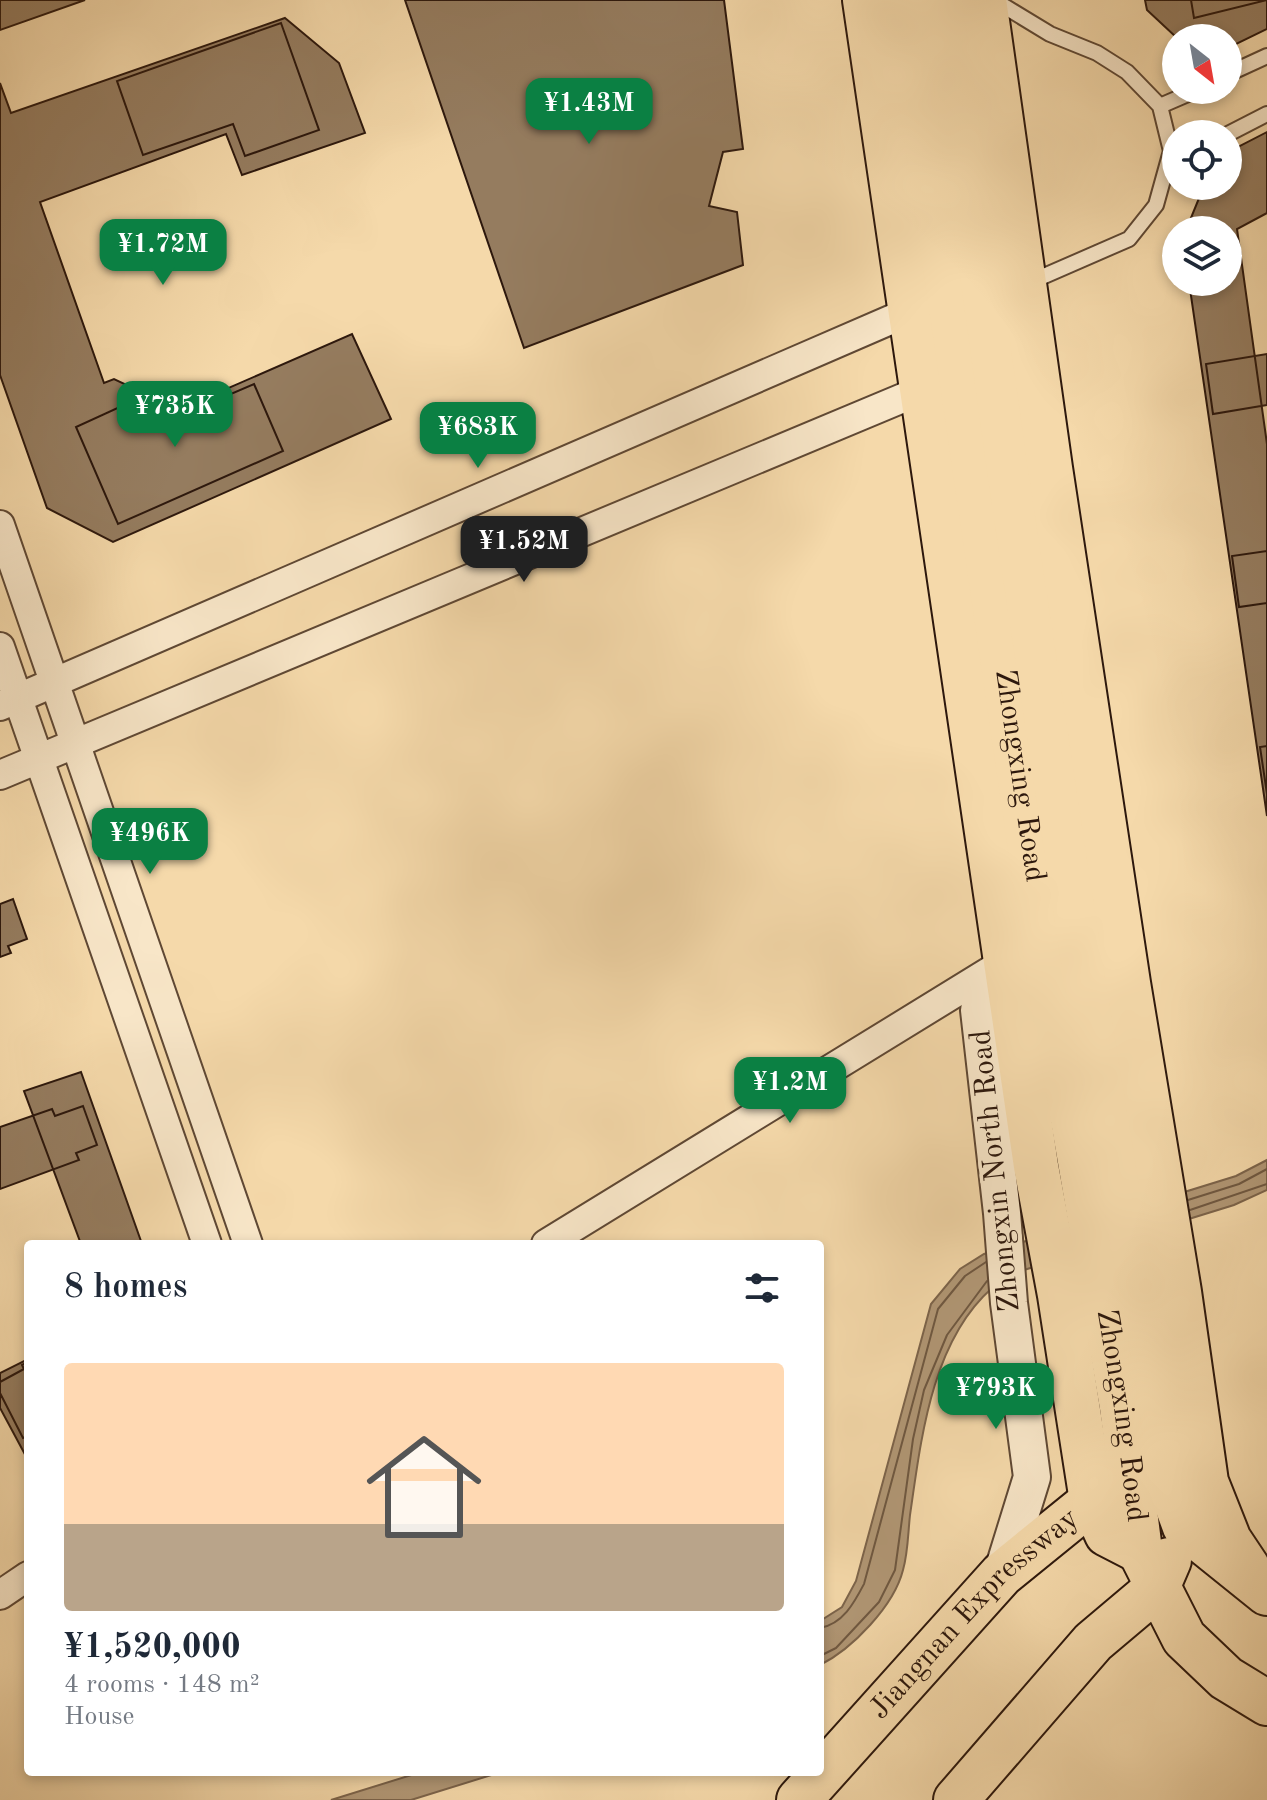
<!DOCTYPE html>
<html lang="en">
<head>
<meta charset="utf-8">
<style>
	:root { --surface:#fff; --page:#f2f2f3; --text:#1f2937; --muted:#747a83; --accent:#0b8043 }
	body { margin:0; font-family:"Old Standard TT",serif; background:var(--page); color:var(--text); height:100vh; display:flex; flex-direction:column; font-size:30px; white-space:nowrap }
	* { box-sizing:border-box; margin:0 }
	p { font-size:26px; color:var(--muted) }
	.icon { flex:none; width:44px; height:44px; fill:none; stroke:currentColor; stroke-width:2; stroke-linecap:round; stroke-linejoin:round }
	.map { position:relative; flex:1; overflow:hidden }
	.drawer { position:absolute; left:24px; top:1240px; width:800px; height:536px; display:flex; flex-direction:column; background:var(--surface); border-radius:8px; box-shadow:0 4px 12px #0003 }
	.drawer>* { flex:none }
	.needle { width:52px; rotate:149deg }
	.tools { position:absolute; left:1162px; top:24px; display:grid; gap:16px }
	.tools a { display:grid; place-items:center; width:80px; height:80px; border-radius:50%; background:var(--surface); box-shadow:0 4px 12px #0003; font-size:40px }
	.price { position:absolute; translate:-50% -68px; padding:0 18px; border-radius:16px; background:var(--accent); color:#fff; font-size:26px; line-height:52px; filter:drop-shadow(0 2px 4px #0008) }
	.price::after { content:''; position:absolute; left:50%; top:48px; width:24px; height:18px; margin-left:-12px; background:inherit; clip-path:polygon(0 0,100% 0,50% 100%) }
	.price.current { background:#222; color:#fff }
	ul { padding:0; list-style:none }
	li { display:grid; align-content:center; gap:16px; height:424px; padding:0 40px }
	li span { display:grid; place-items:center; height:248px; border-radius:8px; color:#555 }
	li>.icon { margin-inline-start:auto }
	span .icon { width:144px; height:144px; fill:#fffc; stroke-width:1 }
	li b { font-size:34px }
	h2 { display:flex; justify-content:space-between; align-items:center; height:96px; padding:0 40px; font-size:34px }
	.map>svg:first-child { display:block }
	.water { fill:#b19775; stroke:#7c644b; stroke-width:2 }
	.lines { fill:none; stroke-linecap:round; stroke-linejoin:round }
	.shore { stroke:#6f5841; stroke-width:2 }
	.building { fill:#957c5f; stroke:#2d180d; stroke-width:2 }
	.service-casing { stroke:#5f4834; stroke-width:18 }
	.minor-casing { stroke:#5f4834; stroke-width:32 }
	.tertiary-casing { stroke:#5f4834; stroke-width:40 }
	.primary-casing { stroke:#2d180d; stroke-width:48 }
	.service { stroke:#f8e6c8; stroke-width:14 }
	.minor { stroke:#f8e6c8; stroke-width:28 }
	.tertiary { stroke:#f8e6c8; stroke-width:36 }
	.primary { stroke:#f5d9aa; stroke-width:44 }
	.labels { text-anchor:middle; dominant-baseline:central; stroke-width:7; stroke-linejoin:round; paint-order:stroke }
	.street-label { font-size:30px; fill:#2d180d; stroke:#f8e6c8 }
</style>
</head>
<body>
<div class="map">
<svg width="1267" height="1800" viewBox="0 0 1267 1800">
	<rect width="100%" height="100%" fill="#f5d9aa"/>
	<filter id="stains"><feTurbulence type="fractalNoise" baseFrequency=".0025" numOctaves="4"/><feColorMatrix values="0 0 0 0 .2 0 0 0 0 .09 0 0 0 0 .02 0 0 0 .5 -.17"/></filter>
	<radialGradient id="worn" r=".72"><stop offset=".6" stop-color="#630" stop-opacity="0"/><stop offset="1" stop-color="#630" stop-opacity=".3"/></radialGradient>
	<!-- water -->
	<path class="water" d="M1267,1160V1190L1234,1205L1024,1270C1013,1276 1000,1280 992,1288C931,1342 921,1440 910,1515C908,1533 908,1553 903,1570C894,1606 852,1649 820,1665V1621L842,1607L856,1581L931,1304L960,1269L984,1254L1236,1176Z
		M421,1772H501L411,1800H331Z"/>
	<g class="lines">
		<!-- shore -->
		<path class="shore" d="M1188,1200L1239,1184L1267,1169
			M1190,1210L1267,1184
			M820,1628C843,1624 854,1603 864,1584L938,1309L965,1276L986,1262
			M820,1656L836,1648L879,1602L895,1570L913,1439L924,1390L947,1335L987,1281"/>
	</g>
	<!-- building -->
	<path class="building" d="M0,0H85L0,30Z
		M405,0H724L743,149L723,152L709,206L737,212L743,265L524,348Z
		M1145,0H1267V29L1228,48V38H1177L1147,10Z
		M1191,0H1267L1194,18Z
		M285,18L339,63L365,133L242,175L226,134L40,202L104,383L114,379L137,390L153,383L169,414L352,334L391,419L113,542L47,508L0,375V83L11,113Z
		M281,23L319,130L245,156L233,124L143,155L117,81Z
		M1267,132V213L1237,229L1267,444V816L1189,282H1228V230H1186L1204,186H1228V152Z
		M1267,354V405L1213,414L1206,364Z
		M254,384L283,451L118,524L76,427L148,394L161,424Z
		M1267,551V603L1239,607L1232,556Z
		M1267,746V794L1260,747Z
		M13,899L27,939L8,946L11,953L0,957V904Z
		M81,1072L142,1244H81L24,1091Z
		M83,1106L97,1145L76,1153L79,1160L0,1189V1127L52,1109L55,1116Z
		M28,1359V1460L0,1408V1373Z
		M28,1362V1436L23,1438L0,1393V1382L24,1369L22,1365Z"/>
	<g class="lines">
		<defs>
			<path id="service" d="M994,0L1050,34L1097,53L1127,72L1160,106L1171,151L1156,205L1129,239L1028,283
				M1228,74L1267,56
				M1160,106L1197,90
				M1228,134L1267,114"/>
			<path id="minor" d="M0,525L248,1244
				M0,647L207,1244
				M0,706L911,311
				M0,775L922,390
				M546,1244L1005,962
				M0,1595L28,1576"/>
			<path id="tertiary" d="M1002,1574L1032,1477L1009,1303L1002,1213L979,1010L1007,961"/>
			<g id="primary">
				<path d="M865,0L1036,1166L1060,1295L1092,1501L1107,1534L1140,1551"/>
				<path id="s1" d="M906,0L1050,985L1122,1407L1140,1551L1184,1638L1226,1678L1267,1703"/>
				<path d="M944,0L1011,484L1086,981L1161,1401L1169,1483L1185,1527L1267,1593"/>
				<path d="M984,0L1050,468L1128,983L1179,1292L1206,1482L1229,1540L1247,1567"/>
				<path id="s2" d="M799,1800L1002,1574L1092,1501L1117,1497"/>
				<path d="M956,1800L1093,1642L1157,1588L1169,1560"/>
			</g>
		</defs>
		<!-- service casing -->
		<use href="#service" class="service-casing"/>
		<!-- minor casing -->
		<use href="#minor" class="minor-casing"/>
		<!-- tertiary casing -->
		<use href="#tertiary" class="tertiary-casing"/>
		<!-- primary casing -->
		<use href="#primary" class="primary-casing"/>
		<!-- service -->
		<use href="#service" class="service"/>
		<!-- minor -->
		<use href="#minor" class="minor"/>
		<!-- tertiary -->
		<use href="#tertiary" class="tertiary"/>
		<!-- primary -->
		<use href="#primary" class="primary"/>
	</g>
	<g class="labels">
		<!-- street labels -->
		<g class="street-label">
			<text stroke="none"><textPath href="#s1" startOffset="784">Zhongxing Road</textPath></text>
			<text transform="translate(996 1171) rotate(-96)">Zhongxin North Road</text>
			<text stroke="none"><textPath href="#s1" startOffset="1432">Zhongxing Road</textPath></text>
			<text stroke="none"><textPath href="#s2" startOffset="256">Jiangnan Expressway</textPath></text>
		</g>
	</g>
	<rect width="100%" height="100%" filter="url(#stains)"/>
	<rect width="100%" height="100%" fill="url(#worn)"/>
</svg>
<div class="tools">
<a><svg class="needle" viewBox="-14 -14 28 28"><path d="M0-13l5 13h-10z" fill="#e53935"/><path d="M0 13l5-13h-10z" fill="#747a83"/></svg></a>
<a><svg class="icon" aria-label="locate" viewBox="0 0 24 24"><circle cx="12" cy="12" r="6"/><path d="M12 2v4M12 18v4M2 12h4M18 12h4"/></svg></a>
<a><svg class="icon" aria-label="layers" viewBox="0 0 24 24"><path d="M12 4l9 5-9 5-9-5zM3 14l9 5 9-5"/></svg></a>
</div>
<b class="price" style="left:589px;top:146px">¥1.43M</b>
<b class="price" style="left:163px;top:287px">¥1.72M</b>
<b class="price" style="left:175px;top:449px">¥735K</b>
<b class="price" style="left:478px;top:470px">¥683K</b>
<b class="price current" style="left:524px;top:584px">¥1.52M</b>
<b class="price" style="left:150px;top:876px">¥496K</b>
<b class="price" style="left:790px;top:1125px">¥1.2M</b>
<b class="price" style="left:996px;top:1431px">¥793K</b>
<section class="drawer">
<h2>8 homes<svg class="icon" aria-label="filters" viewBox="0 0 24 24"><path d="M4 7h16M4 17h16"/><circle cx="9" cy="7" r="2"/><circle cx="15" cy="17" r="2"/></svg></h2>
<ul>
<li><span style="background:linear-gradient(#ffd9b3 65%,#b9a48a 0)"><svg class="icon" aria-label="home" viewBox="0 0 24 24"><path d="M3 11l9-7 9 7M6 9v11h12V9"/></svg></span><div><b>¥1,520,000</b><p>4 rooms · 148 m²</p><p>House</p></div></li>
</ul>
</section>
</div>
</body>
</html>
